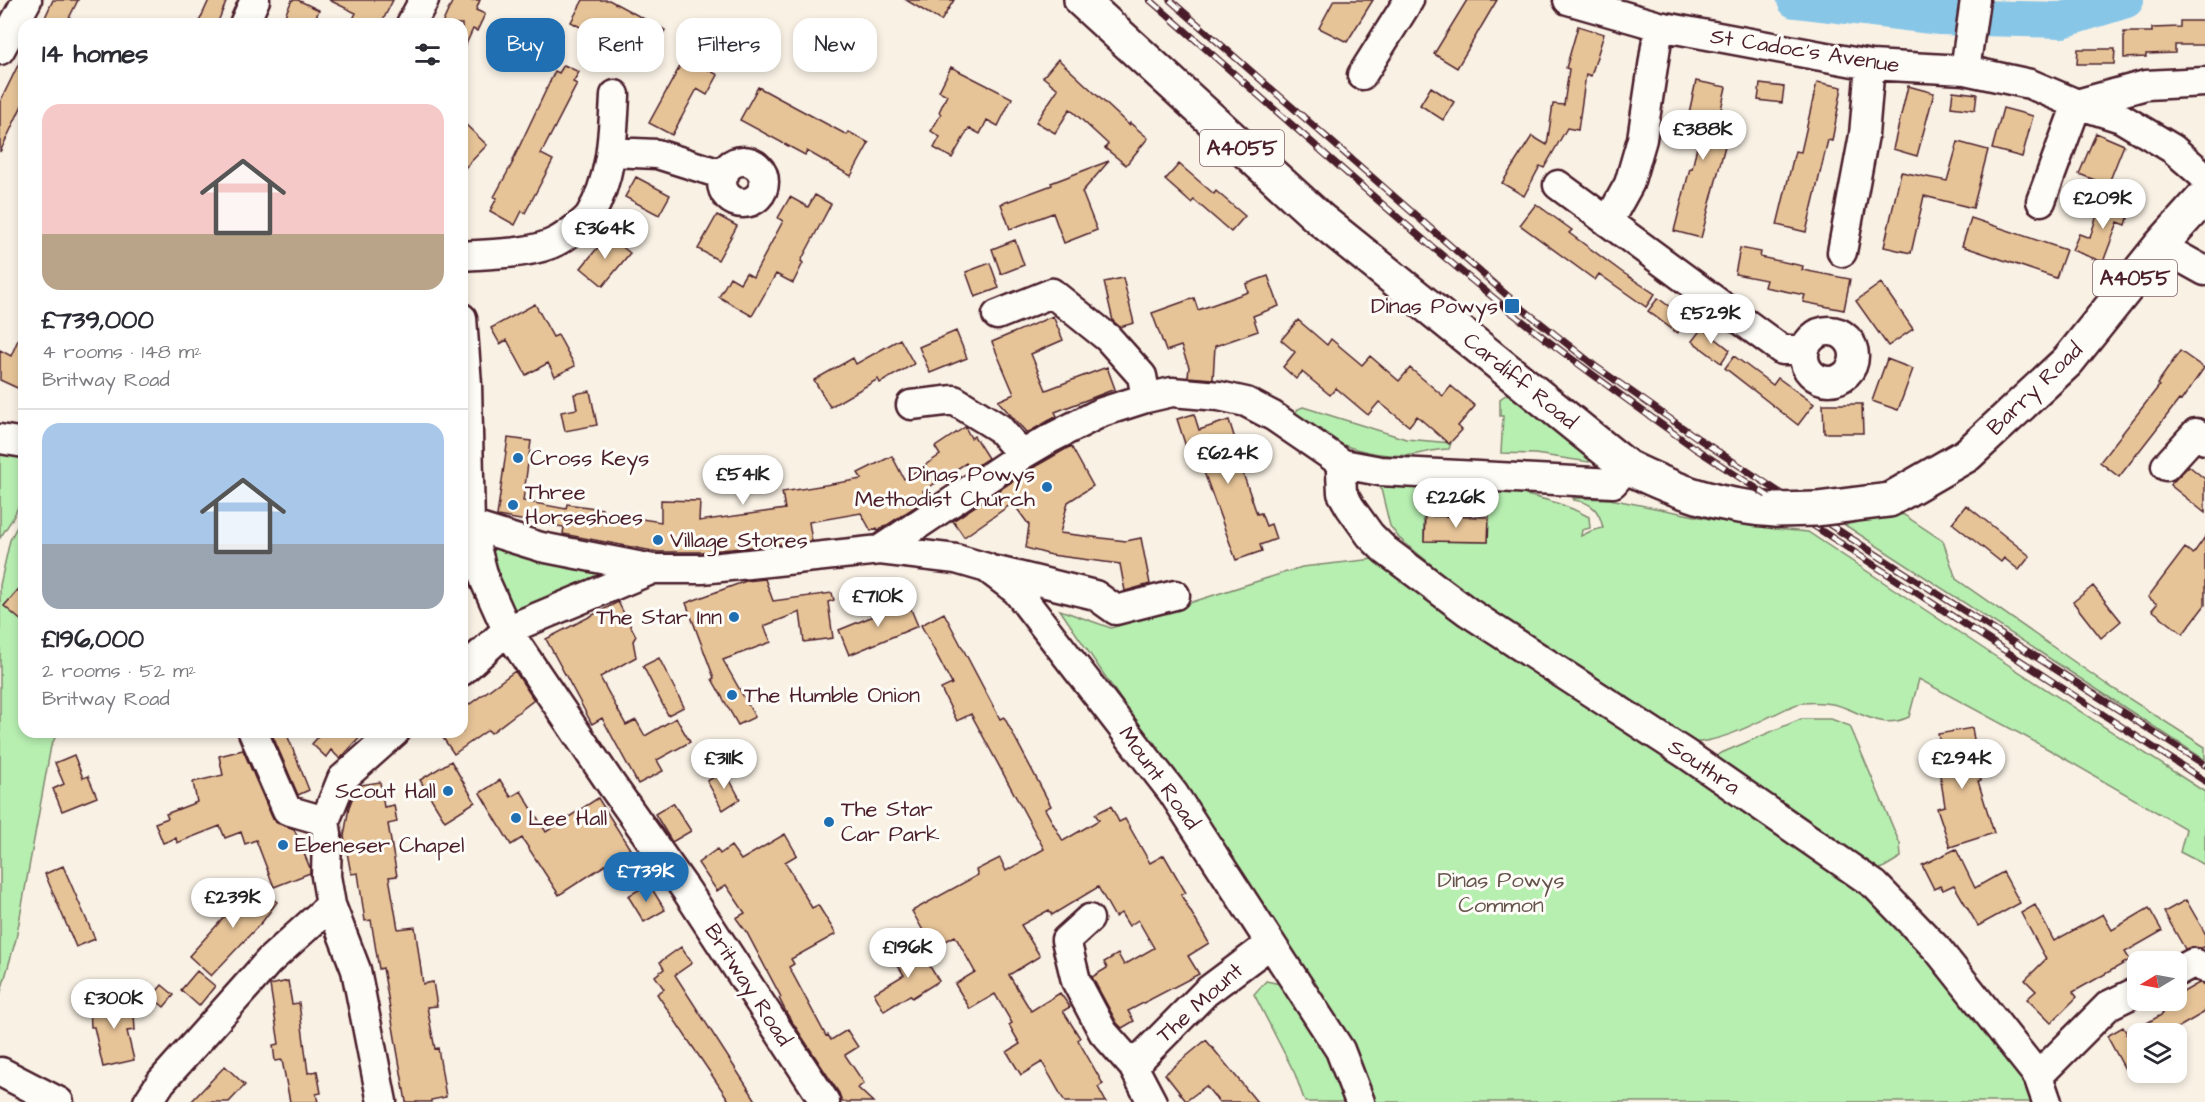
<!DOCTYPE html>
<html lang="en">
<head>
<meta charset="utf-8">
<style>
	:root { --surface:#fff; --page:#f2f2f3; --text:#2b2b33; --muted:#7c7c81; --line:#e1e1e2; --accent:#1f6fb2 }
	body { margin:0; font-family:"Architects Daughter",sans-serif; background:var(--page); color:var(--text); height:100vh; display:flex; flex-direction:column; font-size:22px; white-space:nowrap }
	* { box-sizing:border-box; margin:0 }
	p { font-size:20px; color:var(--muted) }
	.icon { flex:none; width:33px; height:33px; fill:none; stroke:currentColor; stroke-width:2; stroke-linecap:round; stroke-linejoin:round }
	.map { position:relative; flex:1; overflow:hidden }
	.panel { position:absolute; left:18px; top:18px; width:450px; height:720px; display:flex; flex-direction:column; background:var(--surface); border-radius:18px; box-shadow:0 3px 9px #0003 }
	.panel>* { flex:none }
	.guide { position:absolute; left:486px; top:18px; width:570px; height:54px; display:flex; gap:12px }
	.needle { width:39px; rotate:260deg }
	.controls { position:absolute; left:2127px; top:951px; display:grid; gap:12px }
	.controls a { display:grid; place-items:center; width:60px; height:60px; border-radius:12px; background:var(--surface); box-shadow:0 3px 9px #0003; font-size:30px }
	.price { position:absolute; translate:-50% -51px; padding:0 14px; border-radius:21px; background:#fff; color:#222; font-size:20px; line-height:39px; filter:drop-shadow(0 2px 3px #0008) }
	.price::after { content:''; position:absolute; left:50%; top:36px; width:18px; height:14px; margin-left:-9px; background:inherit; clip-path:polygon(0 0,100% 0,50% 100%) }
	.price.selected { background:var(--accent); color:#fff }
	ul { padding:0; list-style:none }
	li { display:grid; align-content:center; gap:12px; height:318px; padding:0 24px }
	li+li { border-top:2px solid var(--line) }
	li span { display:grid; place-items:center; height:186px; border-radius:18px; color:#555 }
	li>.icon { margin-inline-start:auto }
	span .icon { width:108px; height:108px; fill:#fffc; stroke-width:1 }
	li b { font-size:26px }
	h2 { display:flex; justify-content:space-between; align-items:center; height:72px; padding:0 24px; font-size:26px }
	.pill { padding:0 21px; border-radius:18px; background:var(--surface); box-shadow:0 3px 9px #0003; font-size:21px; line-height:54px }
	.pill.selected { background:var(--accent); color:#fff }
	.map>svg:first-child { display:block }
	.green { fill:#b7efb1; stroke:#80876e; stroke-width:1.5 }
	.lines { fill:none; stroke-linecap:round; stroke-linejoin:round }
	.river { stroke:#88c6e8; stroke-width:36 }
	.building { fill:#e7c498; stroke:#4a1f2b; stroke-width:1.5 }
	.minor-casing { stroke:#4a1f2b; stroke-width:33 }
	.major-casing { stroke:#4a1f2b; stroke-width:38 }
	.minor { stroke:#fdfcf7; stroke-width:28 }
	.major { stroke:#fdfcf7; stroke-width:33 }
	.rail-casing { stroke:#4a1f2b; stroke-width:7 }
	.rail { stroke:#fdfcf7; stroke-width:4.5; stroke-dasharray:14; stroke-linecap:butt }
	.major-bridge-casing { stroke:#4a1f2b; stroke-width:38; stroke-linecap:butt }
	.major-bridge { stroke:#fdfcf7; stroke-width:33 }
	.poi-dot { fill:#1f6fb2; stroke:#fdfcf7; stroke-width:2 }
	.labels { text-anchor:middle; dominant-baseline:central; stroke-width:6; stroke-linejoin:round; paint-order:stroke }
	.shield { fill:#fdfcf7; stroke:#806168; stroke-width:1.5 }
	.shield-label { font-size:21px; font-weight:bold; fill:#4a1f2b }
	.street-label { font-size:22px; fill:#4a1f2b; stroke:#fdfcf7 }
	.poi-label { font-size:22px; fill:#4a1f2b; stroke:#fdfcf7; text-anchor:start }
	.park-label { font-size:22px; fill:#65534c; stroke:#fdfcf7 }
</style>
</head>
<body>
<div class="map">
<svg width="2205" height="1102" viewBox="0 0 2205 1102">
	<rect width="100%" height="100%" fill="#f9f1e4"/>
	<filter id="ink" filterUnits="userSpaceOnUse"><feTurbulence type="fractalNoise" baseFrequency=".0167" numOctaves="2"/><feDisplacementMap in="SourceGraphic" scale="12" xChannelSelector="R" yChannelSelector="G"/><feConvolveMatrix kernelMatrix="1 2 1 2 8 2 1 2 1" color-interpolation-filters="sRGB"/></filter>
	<g filter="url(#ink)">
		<!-- green -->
		<path class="green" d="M1507,394L1514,397L1590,458L1589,462L1535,454L1501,453L1503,416H1500V399Z
			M1303,407L1406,439L1451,443L1449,449C1437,449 1428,452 1417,454C1382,461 1316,443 1295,413L1298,409Z
			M0,439L24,443V494L13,518L0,538Z
			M1380,485L1423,487L1424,541L1488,542L1489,489C1524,493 1558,500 1589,517L1590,528L1582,530L1581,536L1591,531L1603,528C1599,510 1593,503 1574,500L1573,498L1610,499L1720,521L1775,529L1808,532L1990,653L2205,792V865L2180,852L2186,829L2048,749L1919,679L1909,717C1885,728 1870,718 1848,709C1835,703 1817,702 1803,703C1793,704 1782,711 1773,715C1746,728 1721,741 1691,743L1455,587L1456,585L1399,538L1390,526Z
			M24,513V732H58L51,746L16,939L0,995V585L10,540Z
			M1892,513L1904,515L1943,541L1956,579L2106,684L2205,747V760L1845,525Z
			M489,546L620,574L514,617L498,588Z
			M1374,559L1884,902L2028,1083L2035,1102H1370L1281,935L1060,610L1111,628L1302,567Z
			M1801,719H1831L1850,726L1900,844L1901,857L1876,872L1714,759L1719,754Z
			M1266,981L1290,986L1352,1102H1305L1295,1074L1254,994Z"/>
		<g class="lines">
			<!-- river -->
			<path class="river" d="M1795,0L1938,17L2062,20L2126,0"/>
		</g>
		<!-- building -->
		<path class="building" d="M53,0H78L66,24H42Z
			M209,0H227L217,24H198Z
			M292,0H298L319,10L313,24H281Z
			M329,0H393L381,24H364L353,19L356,13Z
			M453,0H480L476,10L485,14L477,31L473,29L462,53V24H442Z
			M583,0H609L665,30L647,64L625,53L628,48L593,28L591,33L571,22Z
			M906,0H954L941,21Z
			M1334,0H1373L1347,42L1319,28Z
			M1467,0H1497L1457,68L1434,54Z
			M2180,21H2205V45H2175V53L2146,54V57L2124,58V32H2152V28L2180,27Z
			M1578,26L1604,34L1591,76L1586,74L1578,130L1567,128L1544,168L1540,166L1524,196L1502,183L1532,136L1547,145L1553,104L1564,105L1569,69L1566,68Z
			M2078,49H2115L2114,64H2077Z
			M24,53V101L0,152V102Z
			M685,57L718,75L707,95L697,89L672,135L649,123Z
			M1058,59L1129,125L1130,123L1148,138L1126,165L1105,148L1108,144L1070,109L1055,133L1036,122L1058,89L1043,77Z
			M564,65L579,72L573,82L577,84L541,154L553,160L525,213L522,211L515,225L490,211L497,198L494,197L513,162H512L555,71L559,73Z
			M951,67L1012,98L998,126L987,120L980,134L969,128L952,158L934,148L940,137L931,131L941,114L939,112L947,95L939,91Z
			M1696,81L1726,87L1715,136L1727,138L1701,238L1674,231L1690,168L1692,169L1704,116L1689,113Z
			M1817,82L1842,87L1832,141L1828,140L1806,232L1777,225L1795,151L1801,152Z
			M1760,84L1784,87L1782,103L1758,100Z
			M1908,86L1934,93L1917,156L1893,149Z
			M758,87L847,135L849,132L869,143L851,176L807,151L805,155L740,120Z
			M1431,87L1454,102L1443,120L1420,105Z
			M1953,91L1977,94L1975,110L1951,107Z
			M2003,108L2033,116L2022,157L1992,149Z
			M462,121L487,145L462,171Z
			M2096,133L2124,145L2108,185L2079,174Z
			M1958,142L1988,150L1973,208L1924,196L1911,253L1884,247L1901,172L1947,181Z
			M1109,161L1082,192L1097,230L1064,243L1053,213L1010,229L1001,204L1052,185L1051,183Z
			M1179,164L1214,194L1216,191L1245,216L1231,232L1194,200L1191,203L1165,180Z
			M636,177L670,195L659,215L625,197Z
			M815,195L831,204L801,261L803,263L793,283L776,274L752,316L719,297L730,277L740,283L746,273L753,277L783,221L778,218L790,197L808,207Z
			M2102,198L2131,208L2126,225L2118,222L2103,262L2072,250L2079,234L2090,238Z
			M1536,204L1572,230L1569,233L1622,272L1655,294L1646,307L1599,274L1595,280L1520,225Z
			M717,215L737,226L718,260L698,249Z
			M1971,218L2066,250L2056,278L1962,246Z
			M608,235L630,253L603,286L581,268Z
			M1015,240L1024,265L1001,274L992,249Z
			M1740,248L1761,252L1760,257L1803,266L1802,270L1850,279L1844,310L1803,302L1805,295L1764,287L1766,280L1735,274Z
			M990,263L999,288L975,297L966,272Z
			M1268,276L1279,306L1253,316L1258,331L1215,346L1213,379L1188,377L1189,367L1181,346L1166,351L1152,313L1194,298L1198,310L1248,292L1246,284Z
			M1123,278L1134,323L1120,327L1113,321L1104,282Z
			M1881,283L1913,329L1888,346L1856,301Z
			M1658,298L1687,320L1677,333L1648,311Z
			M535,304L553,337L558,335L575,366L555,376L548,363L526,375L507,340L500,344L491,328Z
			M1053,316L1063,340L1031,354L1046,390L1107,367L1115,389L1055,412L1057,416L1027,433L998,401L1014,394L992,342Z
			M1298,320L1327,345L1331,339L1362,365L1370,356L1399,381L1410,368L1443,396L1451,386L1475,406L1458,426L1462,430L1449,444L1417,416L1409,426L1379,402L1368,415L1336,388L1330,395L1302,372L1296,379L1283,367L1295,352L1281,340Z
			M24,326V391L0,380V350L11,356Z
			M1702,328L1730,350L1721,363L1692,341Z
			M956,331L967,358L930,373L919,347Z
			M900,339L914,364L880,383L878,379L830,407L814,380L853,358L856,364Z
			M2180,351L2204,368L2181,401L2179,400L2119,477L2100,462L2159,386L2157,384Z
			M1734,356L1773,385L1778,378L1814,404L1798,425L1725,368Z
			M1887,359L1913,369L1898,410L1872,401Z
			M590,391L597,425L565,431L561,412L577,409L574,394Z
			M1823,404H1862L1863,433H1824Z
			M1194,414L1199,430L1229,420L1239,452L1236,453L1257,514L1261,513L1266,526L1271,524L1276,539L1260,545L1262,551L1236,560L1196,450L1188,453L1177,419Z
			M965,427L971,438L974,436L988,458L970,470L966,463L923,491L927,499L878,531L877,528L871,531L861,513L809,522L812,541L701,552H658L563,534L564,527L497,516L508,438L531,441L523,501L566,509L567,504L602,509V513L661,522V500L700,501L699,521L785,509L782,492L862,479L858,473L892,456L904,479L940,455L935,447Z
			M1071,446L1093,486L1068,502L1060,533L1126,541L1141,538L1150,584L1125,591L1120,564L1051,555L1026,548L1029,525L1013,503L964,537L953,521L1031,469Z
			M2189,466L2205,479V513L2170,485Z
			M1966,505L2030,556L2019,570L2004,558L2001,562L1952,523Z
			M1425,516L1489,517L1488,542L1424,541Z
			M2205,537V605L2183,634L2152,610L2157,604L2148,597L2185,548L2193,554Z
			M765,579L773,601L832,593L834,600L828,602L833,638L804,642L800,612L764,626L771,642L723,660L755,717L738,725L712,679L714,678L686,603L746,581Z
			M24,583V623L4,606Z
			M2093,586L2121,621L2101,638L2073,602Z
			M618,602L636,636L633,641L636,657L600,677L626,725L636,720L645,736L676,718L690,742L657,760L663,771L638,784L602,718L592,724L546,639Z
			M908,602L918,626L849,655L839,630Z
			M944,613L1000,719L1004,717L1051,806L1045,809L1063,841L1099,820L1095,814L1111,806L1119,822L1125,819L1150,863L1164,855L1186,893L1181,895L1209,943L1188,956L1199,974L1128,1011L1134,1021L1122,1028L1117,1023L1092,977L1107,968L1104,962L1118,954L1124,965L1154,948L1138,920L1129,926L1121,913L1115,917L1098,887L1052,915L1049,910L1021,925L1040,956L1009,975L1031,1011L1060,993L1070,1007L1063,1011L1080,1038L1078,1040L1103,1084L1098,1087L1106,1102H1065L1042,1062L1021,1075L1007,1052L1020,1044L1009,1025L1012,1023L995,994L970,1009L955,984L975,972L955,936L933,948L912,911L978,875L976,870L1000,858L1006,871L1044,849L971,714L957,721L941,689L952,684L921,625Z
			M659,658L684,707L668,715L643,666Z
			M515,671L534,700L491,733L488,730L454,754L439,732H462V710Z
			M1972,728L1981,781H1978L1994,833L1950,847L1937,808L1945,806L1938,762L1944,761L1938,734Z
			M271,732H286L309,790L298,795Z
			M314,732H365L340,759L331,750L326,757L312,744L318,737Z
			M243,750L272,817L277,823L294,829L310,868V873L274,887L256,840L245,844L241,832L225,838L220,826L177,843L176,838L163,843L155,823L168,818L166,814L197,802L193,782L223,775L219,756Z
			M74,755L83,778L88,776L97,797L62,811L53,789L64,784L55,763Z
			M451,761L475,802L445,821L420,780Z
			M725,771L740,799L723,810L707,781Z
			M500,780L511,797L521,791L546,832L598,798L630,849L559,895L522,838L511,845L480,793Z
			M380,782L384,807L394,805L397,822L388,824L397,876L389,877L398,929L415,927L423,984L433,982L437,1006L427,1007L435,1049L438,1048L446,1097L431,1100V1102H406L383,968L379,969L371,920L365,921L358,873L351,874L344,836L349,807L356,789L361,785Z
			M673,803L691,831L672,842L655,814Z
			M785,834L797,855L785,862L812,908L818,905L836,934L791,959L794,964L789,967L826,1036L828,1035L831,1040L847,1030L858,1047L845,1055L864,1083L858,1088L873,1102H842L839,1093L787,1014L779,998L781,997L747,933L736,918L745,913L726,885L717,891L698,863L717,849L720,854L731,846L741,860Z
			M1956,849L1975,888L2003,872L2020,903L1978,926L1954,885L1943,890L1940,886L1934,889L1922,865Z
			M63,866L95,939L76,947L45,874Z
			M248,882L277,902L263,921L211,976L189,956L237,903L235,902Z
			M649,884L665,910L644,922L628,896Z
			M2186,900L2205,933V946L2201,948L2193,947L2185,949L2164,912Z
			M2035,905L2054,941L2103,914L2112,930L2149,908L2162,931L2125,952L2130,960L2073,992L2077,997L2051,1023L2027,999L2036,991L2025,980L2046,959L2021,913Z
			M916,944L939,981L912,998L910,995L884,1011L874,993L904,975L893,958Z
			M681,947L692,963L675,975L757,1102H730L657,994L664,989L655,976L664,969L660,962Z
			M197,971L215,986L199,1006L181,990Z
			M288,981L292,1004L299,1003L308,1073L317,1071L321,1093L316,1094L318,1102H290L282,1060L275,1061L273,1045L279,1044L270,985Z
			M2199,983L2205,984V1012L2167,1034H2127L2163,1014L2159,1006L2169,1000H2176V996Z
			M162,985L174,995L164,1007L152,997Z
			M133,999L135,1030L127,1031L134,1060L103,1067L94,1027H91L90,1007H103L102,1001Z
			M2123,1027L2138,1053V1065L2126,1071L2107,1036Z
			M1206,1040L1257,1102H1219L1206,1086L1186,1101L1165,1074Z
			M225,1066L245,1085L229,1102H191Z"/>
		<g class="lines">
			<defs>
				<path id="minor" d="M1568,0L1659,26L1870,65L1965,70L2030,84L2077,104L2121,118L2173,149L2205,177
					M244,24L255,0
					M411,24L424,0
					M0,50L27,0
					M1965,70L1975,0
					M1362,75L1409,0
					M612,152L657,154L724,175
					M722 182a21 21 0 1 1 42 0a21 21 0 1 1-42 0Z
					M1558,185L1782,350H1804
					M2041,201L2077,104L2146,85L2205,82
					M1608,222L1629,184L1642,139L1659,26
					M2160,246L2205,271
					M1842,252L1864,135L1870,65
					M462,256C489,254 534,254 557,241C565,237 585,222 590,215C612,178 613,136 615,95
					M997,315L1052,293L1108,338L1142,376L1146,398
					M462,318L467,384L470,525L485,581L507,630L611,784L686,890L825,1102
					M1804 356a25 25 0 1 1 50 0a25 25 0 1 1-50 0Z
					M911,405L954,400L999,428L1022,455
					M0,439L24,443
					M1343,464L1341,472L1342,493L1350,507L1370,535L1385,550L1468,612L1686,754L1875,885L1938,950L2038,1076L2047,1102
					M2166,466L2196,433L2205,440
					M462,520L470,525L541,547L653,569H702L880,550L1022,455L1051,438L1102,412L1146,398L1172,392L1219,396L1246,402L1273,416L1343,464L1380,471L1613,483L1627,467
					M880,550L956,559L987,568L1016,590L1173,793L1340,1050L1360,1102
					M997,571L1095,595L1116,610L1175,595
					M462,671L507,630L653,569
					M253,732L287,810L325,821
					M1089,919L1066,940L1076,981L1103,1032L1133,1066
					M2176,972L2193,963L2205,968
					M1,1072L59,1102
					M2038,1076L2109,1005L2138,991
					M148,1102L161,1082L269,961L331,905
					M382,1102L356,970L331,905L326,876L327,834L325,821L342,779L395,732
					M1152,1102L1133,1066L1206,992L1270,944"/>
				<path id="major" d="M1081,0L1320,219L1627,467C1678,492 1719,507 1776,510
					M1889,500L1967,455L2068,361L2160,246L2205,196"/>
			</defs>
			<!-- minor casing -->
			<use href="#minor" class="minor-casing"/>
			<!-- major casing -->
			<use href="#major" class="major-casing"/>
			<!-- minor -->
			<use href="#minor" class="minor"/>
			<!-- major -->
			<use href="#major" class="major"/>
			<defs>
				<path id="rail" d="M1150,0C1270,104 1387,212 1511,312C1570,359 1631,403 1693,447L2205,781
					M1170,0L1518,305L1595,366L1699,439L1799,505L2205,765"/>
			</defs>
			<!-- rail casing -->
			<use href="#rail" class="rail-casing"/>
			<!-- rail -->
			<use href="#rail" class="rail"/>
			<defs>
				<path id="major-bridge" d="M1776,510L1817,509L1889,500"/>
			</defs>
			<!-- major-bridge casing -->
			<use href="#major-bridge" class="major-bridge-casing"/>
			<!-- major-bridge -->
			<use href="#major-bridge" class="major-bridge"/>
		</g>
	</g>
	<!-- markers -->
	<g class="poi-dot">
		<rect x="1504" y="298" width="16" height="16" rx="3"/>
		<circle cx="518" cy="458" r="6"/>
		<circle cx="1047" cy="487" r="6"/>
		<circle cx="513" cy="505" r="6"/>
		<circle cx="658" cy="540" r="6"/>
		<circle cx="734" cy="617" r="6"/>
		<circle cx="732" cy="695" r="6"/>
		<circle cx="448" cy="791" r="6"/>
		<circle cx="516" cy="818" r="6"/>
		<circle cx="829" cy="822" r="6"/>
		<circle cx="283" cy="845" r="6"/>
	</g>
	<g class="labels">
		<!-- shield labels -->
		<g class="shield">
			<rect x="1200" y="130" width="84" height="36" rx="4.5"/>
			<rect x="2093" y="260" width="84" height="36" rx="4.5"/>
		</g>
		<g class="shield-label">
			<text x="1242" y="148">A4055</text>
			<text x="2135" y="278">A4055</text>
		</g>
		<!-- street labels -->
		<g class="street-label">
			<text transform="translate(1805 51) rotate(9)">St Cadoc's Avenue</text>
			<text transform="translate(1520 381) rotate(39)">Cardiff Road</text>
			<text transform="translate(2035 389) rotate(-44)">Barry Road</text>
			<text transform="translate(1704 767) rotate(34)">Southra</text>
			<text transform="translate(1159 778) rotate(54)">Mount Road</text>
			<text transform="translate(748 985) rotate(57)">Britway Road</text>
			<text transform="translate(1200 1003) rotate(-42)">The Mount</text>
		</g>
		<!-- poi labels -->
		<g class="poi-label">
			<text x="1498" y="306" text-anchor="end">Dinas Powys</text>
			<text x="530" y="458">Cross Keys</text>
			<text x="1035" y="474" text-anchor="end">Dinas Powys<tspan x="1035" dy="25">Methodist Church</tspan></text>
			<text x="525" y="492">Three<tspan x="525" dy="25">Horseshoes</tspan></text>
			<text x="670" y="540">Village Stores</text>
			<text x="722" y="617" text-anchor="end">The Star Inn</text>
			<text x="744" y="695">The Humble Onion</text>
			<text x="436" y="791" text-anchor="end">Scout Hall</text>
			<text x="841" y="809">The Star<tspan x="841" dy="25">Car Park</tspan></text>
			<text x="528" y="818">Lee Hall</text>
			<text x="295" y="845">Ebeneser Chapel</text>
		</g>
		<!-- park labels -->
		<g class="park-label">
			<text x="1501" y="880">Dinas Powys<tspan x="1501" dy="25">Common</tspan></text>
		</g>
	</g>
</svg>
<div class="controls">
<a><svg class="needle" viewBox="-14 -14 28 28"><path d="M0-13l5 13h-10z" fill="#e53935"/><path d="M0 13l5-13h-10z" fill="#7c7c81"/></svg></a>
<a><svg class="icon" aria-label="layers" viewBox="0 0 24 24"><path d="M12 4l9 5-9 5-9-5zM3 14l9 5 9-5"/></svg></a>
</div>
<b class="price" style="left:1703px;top:161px">£388K</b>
<b class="price" style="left:2103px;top:230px">£209K</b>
<b class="price" style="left:605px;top:260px">£364K</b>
<b class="price" style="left:1711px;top:345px">£529K</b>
<b class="price" style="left:1228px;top:485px">£624K</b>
<b class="price" style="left:743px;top:506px">£541K</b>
<b class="price" style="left:1456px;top:529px">£226K</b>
<b class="price" style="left:878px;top:628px">£710K</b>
<b class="price" style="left:724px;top:790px">£311K</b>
<b class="price" style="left:1962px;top:790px">£294K</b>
<b class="price selected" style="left:646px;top:903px">£739K</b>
<b class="price" style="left:233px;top:929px">£239K</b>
<b class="price" style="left:908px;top:979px">£196K</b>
<b class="price" style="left:114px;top:1030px">£300K</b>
<div class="guide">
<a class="pill selected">Buy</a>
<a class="pill">Rent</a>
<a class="pill">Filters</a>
<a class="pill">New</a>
</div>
<section class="panel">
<h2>14 homes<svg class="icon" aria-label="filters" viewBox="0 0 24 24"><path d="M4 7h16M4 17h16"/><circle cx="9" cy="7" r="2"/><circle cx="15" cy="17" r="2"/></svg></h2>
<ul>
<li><span style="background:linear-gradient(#f6c9c9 70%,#b9a48a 0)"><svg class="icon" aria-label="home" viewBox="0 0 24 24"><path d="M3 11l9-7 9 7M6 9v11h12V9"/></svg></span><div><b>£739,000</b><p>4 rooms · 148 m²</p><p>Britway Road</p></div></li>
<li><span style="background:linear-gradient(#a9c7e8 65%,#9aa5b1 0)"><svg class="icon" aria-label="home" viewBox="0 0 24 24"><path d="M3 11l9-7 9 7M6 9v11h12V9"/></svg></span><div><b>£196,000</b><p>2 rooms · 52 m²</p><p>Britway Road</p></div></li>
</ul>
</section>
</div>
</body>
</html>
